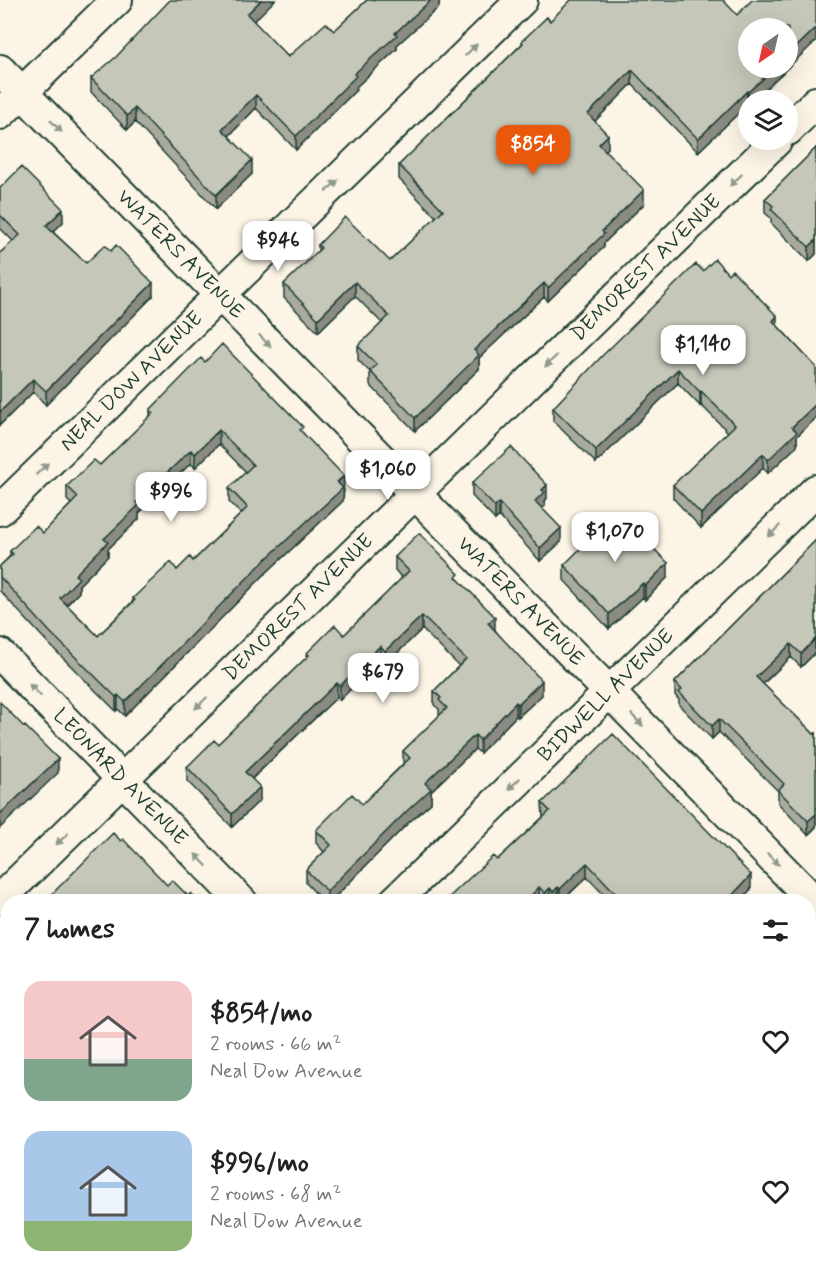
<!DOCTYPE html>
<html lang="en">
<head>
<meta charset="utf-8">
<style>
	:root { --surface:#fff; --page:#f2f2f2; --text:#222; --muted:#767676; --accent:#ea580c }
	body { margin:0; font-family:Mynerve,sans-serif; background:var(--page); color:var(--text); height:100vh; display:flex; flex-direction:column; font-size:22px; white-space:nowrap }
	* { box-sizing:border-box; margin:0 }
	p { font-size:20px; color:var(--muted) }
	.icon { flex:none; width:33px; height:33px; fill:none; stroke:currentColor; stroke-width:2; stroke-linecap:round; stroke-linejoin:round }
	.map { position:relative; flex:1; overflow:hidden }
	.details { position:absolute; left:0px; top:894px; width:816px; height:386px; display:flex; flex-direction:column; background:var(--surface); border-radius:24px 24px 0 0; box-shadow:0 6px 24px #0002 }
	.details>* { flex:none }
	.needle { width:39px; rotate:214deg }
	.controls { position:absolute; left:738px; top:18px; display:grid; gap:12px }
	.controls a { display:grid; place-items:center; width:60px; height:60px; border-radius:50%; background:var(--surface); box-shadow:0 6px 24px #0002; font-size:30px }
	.price { position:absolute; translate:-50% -51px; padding:0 14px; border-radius:12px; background:#fff; color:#222; font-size:20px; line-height:39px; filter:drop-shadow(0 2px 3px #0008) }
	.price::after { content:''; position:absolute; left:50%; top:36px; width:18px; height:14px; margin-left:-9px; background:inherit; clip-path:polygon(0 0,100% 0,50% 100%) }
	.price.selected { background:var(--accent); color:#fff }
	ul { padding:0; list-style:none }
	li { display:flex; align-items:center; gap:18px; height:150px; padding:0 24px }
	li span { display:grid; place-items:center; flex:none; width:168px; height:120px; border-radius:18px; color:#555 }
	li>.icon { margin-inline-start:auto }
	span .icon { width:72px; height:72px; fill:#fffc; stroke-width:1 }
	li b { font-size:26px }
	h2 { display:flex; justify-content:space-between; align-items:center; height:72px; padding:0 24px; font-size:26px }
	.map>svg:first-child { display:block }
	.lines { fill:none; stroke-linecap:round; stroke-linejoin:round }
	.minor-casing { stroke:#1f3d34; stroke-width:34 }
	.minor { stroke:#fcf5e5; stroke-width:30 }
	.wall { fill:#a9ab9f; stroke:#1f3d34; stroke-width:1.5; fill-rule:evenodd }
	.shaded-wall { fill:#8a8b82; stroke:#1f3d34; stroke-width:1.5 }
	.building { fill:#c5c7b9; stroke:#1f3d34; stroke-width:1.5; fill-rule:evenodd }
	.oneway { fill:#8e998c }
	.labels { text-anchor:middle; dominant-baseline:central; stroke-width:6; stroke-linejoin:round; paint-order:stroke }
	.street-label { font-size:21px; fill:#1f3d34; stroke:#fcf5e5 }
</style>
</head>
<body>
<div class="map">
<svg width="816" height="1279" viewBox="0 0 816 1279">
	<rect width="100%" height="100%" fill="#fcf5e5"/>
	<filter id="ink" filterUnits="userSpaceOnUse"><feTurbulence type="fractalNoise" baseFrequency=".0167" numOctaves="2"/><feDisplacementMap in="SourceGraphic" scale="12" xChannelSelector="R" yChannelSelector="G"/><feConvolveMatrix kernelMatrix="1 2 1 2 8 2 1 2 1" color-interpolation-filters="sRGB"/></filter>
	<g filter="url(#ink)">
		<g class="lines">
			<defs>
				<g id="minor">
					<path id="s1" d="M0,70L816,903"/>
					<path d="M0,114L117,0"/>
					<path d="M788,130L816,102"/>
					<path id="s2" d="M0,510L522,0"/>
					<path id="s3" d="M0,654L242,902"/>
					<path id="s4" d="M0,899L777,140"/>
					<path id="s5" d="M394,902L816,490"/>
					<path d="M604,1272L611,1279"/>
					<path d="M9,1279L16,1272"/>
					<path d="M424,1279L431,1272"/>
				</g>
			</defs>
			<!-- minor casing -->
			<use href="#minor" class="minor-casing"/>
			<!-- minor -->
			<use href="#minor" class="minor"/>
		</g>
		<!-- wall -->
		<path class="wall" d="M367,0H441L439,2V7L397,45V49L356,87V90L296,150L256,108L229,136L252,174L216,209L135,122L127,130L91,92V78L253,21L288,57L334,31Z
			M550,21L783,73L748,100V105H747L698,152L632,84L595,121L608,148L605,151L644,204L604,243V247L548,301L544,297L479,358V369L415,431L370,385V372L358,360V346L382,323L355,296L318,332L284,298V284L318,252V245L390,261L436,217L399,179V165L522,44V41Z
			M816,148V254L809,261L771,223V218L765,213V199Z
			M0,188L63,222L53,232L86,263L153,296L46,405L33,392L0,425V253L13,241L0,228Z
			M703,271L777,325L816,367V418L797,436V446L768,473L763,468L701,528L673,498V485L728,432L701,405L700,406L678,383L596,463L553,421V408Z
			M205,362L303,433L344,490L343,501L265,574L125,716L118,709L116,711L50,645L0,591V566L10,556V551L43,533L71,504L67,500V486L100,465L150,417V410ZM219,444L246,472L229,488V502L241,514L193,561L177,570L133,598V601L98,636L67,605L79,592V585L108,556V549L139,519V513L191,463L195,468Z
			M472,483L547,498L545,501V506L542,508L561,542L540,561L499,516L495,520L472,496Z
			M816,540V653H815L801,667L791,657L763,684L814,734L816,733V827L808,835L778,803V791L719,732L712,739L679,705V700L675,695V682Z
			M395,557L459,580L542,695L518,717L516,716L480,753L475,749L431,791V803L408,823L330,902H324L306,883V870L324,852L316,843V830L362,804L403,764V751L440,715L439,714V709L434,705V691L459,666L422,629L385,665L380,659L340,700L337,697L252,779L260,800L232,827L187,781V767L218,744L307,657V653L344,635L402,578L395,570Z
			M564,565L668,577L645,600L643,597L609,629L564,580Z
			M542,803L751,889L739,902H611L587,877L561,902L558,900L557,902H540L497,860L543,817Z
			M8,946V1068L0,1060V953Z
			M681,1272H797L789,1279H687Z"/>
		<!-- shaded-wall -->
		<path class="shaded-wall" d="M261,0H275L247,28V14Z
			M431,0H441L439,2V7L397,45V49L356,87V90L296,150V136L354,74L395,33Z
			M816,28V41L754,100H748V106V92L775,68H788V55Z
			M632,70V84L588,128V114Z
			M747,91V105L698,152V139Z
			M256,95V108L222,143V129Z
			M135,108V122L127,130V116Z
			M608,135V148L599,157V144Z
			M252,160V174L216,209V195Z
			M644,190V204L604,243V247L548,301V288L602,231Z
			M63,209V222L46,239V226Z
			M816,240V254L809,261V247Z
			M355,282V296L318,332V319Z
			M153,283V296L46,405V391Z
			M544,283V297L479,358V369L415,431V418L474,350Z
			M777,316V330L773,321Z
			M678,369V383L596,463V450Z
			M33,379V392L0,425V412Z
			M701,391V405L700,406V392Z
			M816,404V418L797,436V446L768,473V460L792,427Z
			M219,430V444L195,468V454Z
			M191,450V463L139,513V519L108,549V556L79,585V592L60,611V598L75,575L104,539L136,502Z
			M763,454V468L701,528V514Z
			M344,476L343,501L265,574L125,716V702Z
			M547,485V498L545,501V506L535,514V501L542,490Z
			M499,503V516L495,520V507Z
			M561,528V542L540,561V548Z
			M668,563V577L645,600V586Z
			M643,583V597L609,629V614Z
			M422,616V629L385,665V651Z
			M495,617V631L488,623Z
			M815,639V653L801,667V654Z
			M791,644V657L756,690V677Z
			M380,646V659L340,700V686Z
			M542,681V695L518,717V704Z
			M337,683V697L245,785V772Z
			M118,695V709L116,711V697Z
			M516,702V716L480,753V740Z
			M719,719V732L712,739V726Z
			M475,735V749L431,791V803L408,823L330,902H327V891L425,783Z
			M58,759V773L0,828V814Z
			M260,787V800L232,827V814Z
			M816,814V827L808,835V821Z
			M587,863V877L560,902V889Z
			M751,875V889L739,902H726Z
			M539,887V900L538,902H525Z
			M558,887V900L557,902H553V892Z
			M550,888V902H545V893Z
			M8,1198V1211L0,1218V1205Z
			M816,1240V1253L808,1261V1247Z
			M344,1272H359L351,1279H337Z
			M783,1272H797L789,1279H775Z"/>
		<!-- building -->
		<path class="building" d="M170,0H261L247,14L288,57L326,23L334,31L367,0H431L395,33L397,35L354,74L356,76L296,136L256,95L222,129L252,160L216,195L135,108L127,116L91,78L116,57Z
			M571,0H723L737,15L752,0H816V28L788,55V28H748V68H775L748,92L747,91L698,139L632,70L588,114L608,135L599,144L644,190L602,231L604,234L548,288L544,283L474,350L479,355L415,418L370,371L377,365L358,346L389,316L355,282L318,319L284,284L321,248L318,245L345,217L390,261L443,210L399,165L523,43L522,41L547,17L550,21Z
			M816,148V240L809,247L771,209L773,206L765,199Z
			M21,167L63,209L46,226L86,263L105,245L111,251L116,245L153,283L46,391L33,379L0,412V253L20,235L0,215V188Z
			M715,259L728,274L732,270L777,316L773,321L816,367V404L792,427L797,432L768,460L763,454L701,514L673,485L735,425L701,391L700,392L678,369L596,450L553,408L602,356L696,264L703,271Z
			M222,344L303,427L300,430L344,476L337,482L343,488L265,560L125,702L118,695L116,697L50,632L0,577V566L13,554L10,551L36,526L43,533L78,497L67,486L94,460L100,465L153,413L150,410L201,358L205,362ZM219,430L253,465L229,488L247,507L246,509L193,561L190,557L177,570L171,562L133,598L135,600L98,636L60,598L79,578L75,575L108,542L104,539L139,505L136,502L191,450L195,454Z
			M511,447L547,485L542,490L545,492L535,501L561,528L540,548L499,503L495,507L472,483Z
			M617,512L668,563L645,586L643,583L609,614L564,565Z
			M419,533L459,574L456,577L495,617L488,623L542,681L518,704L516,702L480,740L475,735L425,783L431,789L408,810L327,891L306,870L331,845L316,830L352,794L362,804L410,758L403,751L447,708L439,700L441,698L434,691L466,659L422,616L385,651L380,646L340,686L337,683L245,772L260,787L232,814L187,767L214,740L218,744L309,655L307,653L335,625L344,635L409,571L395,557Z
			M816,540V640L815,639L801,654L791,644L756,677L814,734L816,733V814L808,821L778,790L784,784L719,719L712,726L679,692L682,690L675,682Z
			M0,702L24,727L25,726L58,759L0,814Z
			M613,734L751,875L726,902H624L587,863L560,889L558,887L553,892L550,888L545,893L539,887L525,902H444L493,856L497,860L550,811L542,803Z
			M113,833L121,841L123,839L167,885L172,880L188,896L191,893L199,902H44Z
			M8,946V1055L0,1047V953Z
			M808,1010L816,1017V1240L808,1247Z
			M0,1190L8,1198L0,1205Z
			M67,1272H344L337,1279H61Z
			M496,1272H551L558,1279H478L484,1273L489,1278Z
			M693,1272H783L775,1279H695L697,1277Z"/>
		<!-- one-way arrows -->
		<defs><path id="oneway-solid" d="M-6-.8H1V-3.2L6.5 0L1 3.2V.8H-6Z" transform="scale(1.5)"/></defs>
		<g class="oneway">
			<use href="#oneway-solid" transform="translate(471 50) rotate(-44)"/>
			<use href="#oneway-solid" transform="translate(56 126) rotate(46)"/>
			<use href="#oneway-solid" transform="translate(736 180) rotate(136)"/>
			<use href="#oneway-solid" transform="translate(332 186) rotate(-44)"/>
			<use href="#oneway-solid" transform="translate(265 341) rotate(46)"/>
			<use href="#oneway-solid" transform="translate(551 361) rotate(136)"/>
			<use href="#oneway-solid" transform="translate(42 469) rotate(-44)"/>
			<use href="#oneway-solid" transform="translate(774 531) rotate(136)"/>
			<use href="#oneway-solid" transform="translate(35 690) rotate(-134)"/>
			<use href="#oneway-solid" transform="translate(201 703) rotate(136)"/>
			<use href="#oneway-solid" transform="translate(637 720) rotate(45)"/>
			<use href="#oneway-solid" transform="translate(514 784) rotate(136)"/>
			<use href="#oneway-solid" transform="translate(62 839) rotate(136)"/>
			<use href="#oneway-solid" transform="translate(773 859) rotate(45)"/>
			<use href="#oneway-solid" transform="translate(201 860) rotate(-134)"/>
		</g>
	</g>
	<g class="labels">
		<!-- street labels -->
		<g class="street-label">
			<text stroke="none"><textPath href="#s1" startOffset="258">WATERS AVENUE</textPath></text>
			<text stroke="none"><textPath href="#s4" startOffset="903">DEMOREST AVENUE</textPath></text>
			<text stroke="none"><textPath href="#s2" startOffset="184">NEAL DOW AVENUE</textPath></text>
			<text stroke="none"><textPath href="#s1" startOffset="744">WATERS AVENUE</textPath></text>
			<text stroke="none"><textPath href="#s4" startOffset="417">DEMOREST AVENUE</textPath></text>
			<text stroke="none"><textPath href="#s5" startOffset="296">BIDWELL AVENUE</textPath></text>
			<text stroke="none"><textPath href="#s3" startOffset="172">LEONARD AVENUE</textPath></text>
		</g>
	</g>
</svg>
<div class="controls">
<a><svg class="needle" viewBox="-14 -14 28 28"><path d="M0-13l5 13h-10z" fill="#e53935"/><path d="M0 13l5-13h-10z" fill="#767676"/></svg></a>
<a><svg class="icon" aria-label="layers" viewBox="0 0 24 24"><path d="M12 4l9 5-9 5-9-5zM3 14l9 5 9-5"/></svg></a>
</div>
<b class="price selected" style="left:533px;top:176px">$854</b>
<b class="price" style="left:278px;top:272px">$946</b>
<b class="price" style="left:703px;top:376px">$1,140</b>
<b class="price" style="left:388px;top:501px">$1,060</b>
<b class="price" style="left:171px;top:523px">$996</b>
<b class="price" style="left:615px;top:563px">$1,070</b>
<b class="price" style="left:383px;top:704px">$679</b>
<section class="details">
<h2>7 homes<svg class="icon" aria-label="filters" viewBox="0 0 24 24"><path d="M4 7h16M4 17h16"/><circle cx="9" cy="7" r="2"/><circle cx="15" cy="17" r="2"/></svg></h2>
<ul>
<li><span style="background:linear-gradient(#f6c9c9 65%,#7fa58c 0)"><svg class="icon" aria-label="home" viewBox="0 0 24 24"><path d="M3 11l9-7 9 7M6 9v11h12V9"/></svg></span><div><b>$854/mo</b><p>2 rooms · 66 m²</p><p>Neal Dow Avenue</p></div><svg class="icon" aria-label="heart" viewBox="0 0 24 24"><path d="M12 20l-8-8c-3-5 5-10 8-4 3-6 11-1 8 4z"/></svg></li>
<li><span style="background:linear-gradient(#a9c7e8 75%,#8fb573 0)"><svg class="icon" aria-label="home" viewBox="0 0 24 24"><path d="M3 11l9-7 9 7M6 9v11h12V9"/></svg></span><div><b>$996/mo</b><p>2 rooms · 68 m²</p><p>Neal Dow Avenue</p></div><svg class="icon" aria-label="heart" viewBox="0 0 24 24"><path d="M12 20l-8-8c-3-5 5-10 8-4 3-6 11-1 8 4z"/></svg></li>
</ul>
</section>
</div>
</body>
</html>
